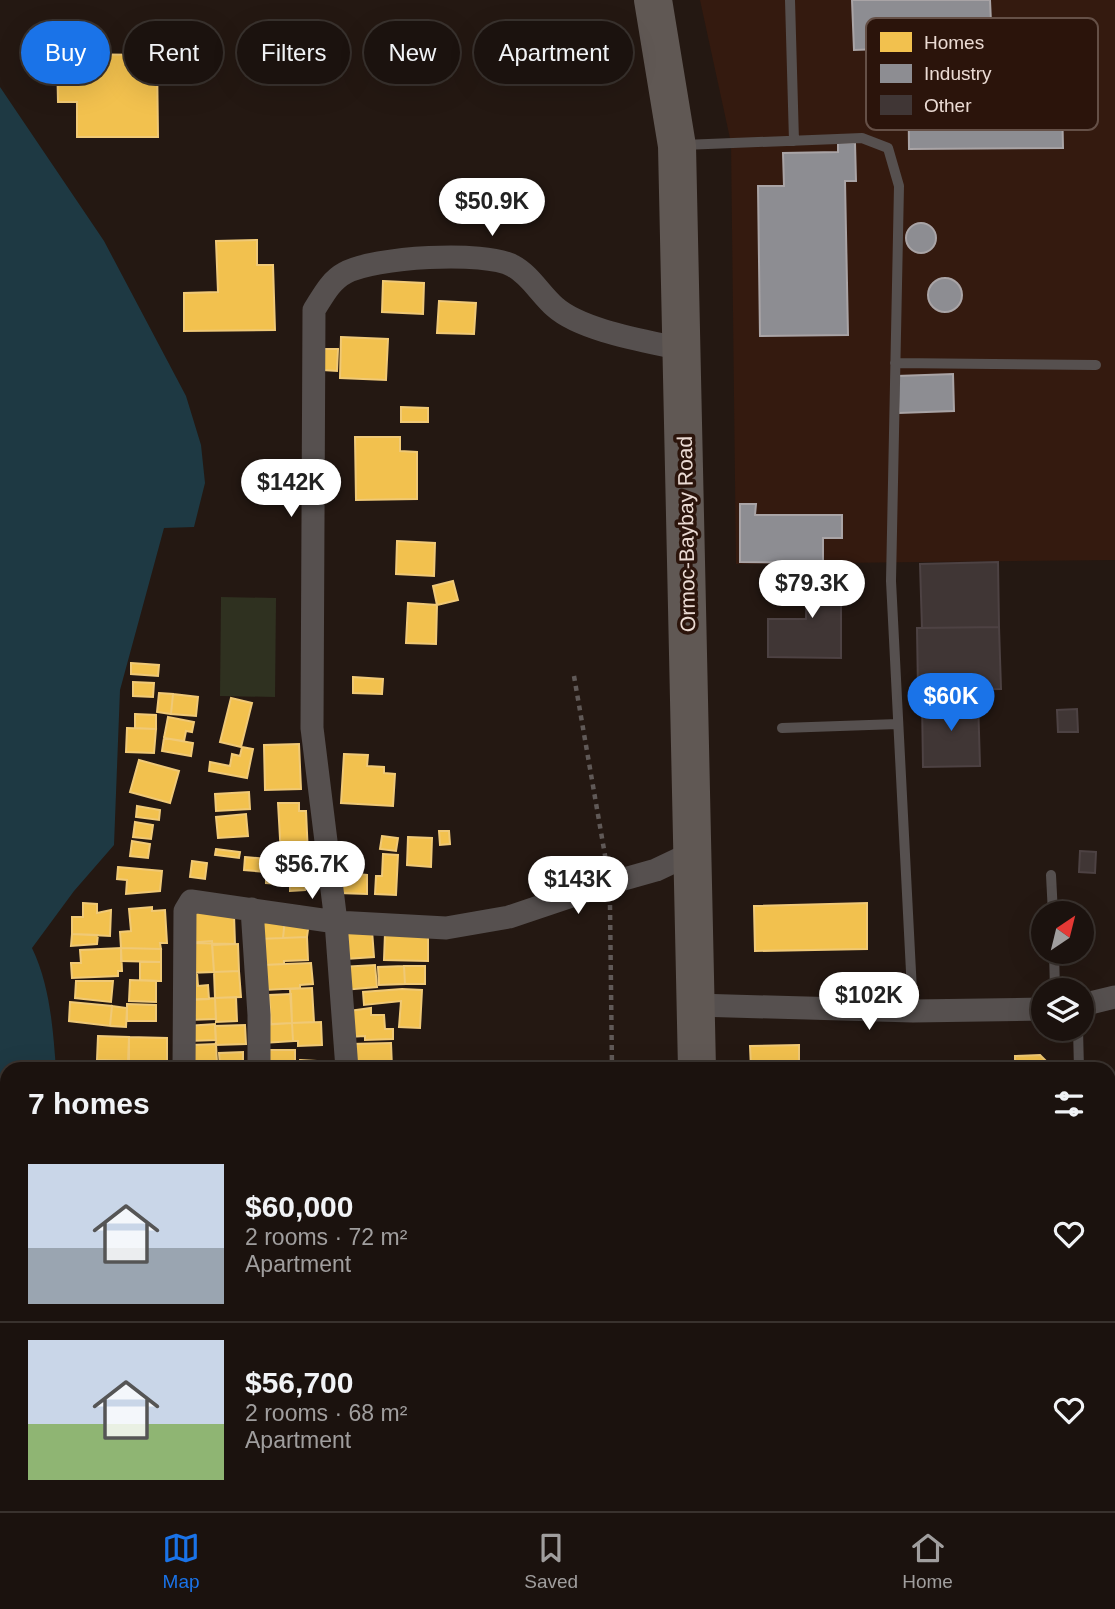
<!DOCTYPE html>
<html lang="en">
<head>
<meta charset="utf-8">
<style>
	:root { --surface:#1b120e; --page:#241b17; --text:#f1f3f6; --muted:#a09e9e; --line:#39322e; --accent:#1a73e8 }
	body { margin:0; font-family:Arial,sans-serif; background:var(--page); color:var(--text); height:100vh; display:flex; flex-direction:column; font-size:26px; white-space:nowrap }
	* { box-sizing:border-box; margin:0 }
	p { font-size:23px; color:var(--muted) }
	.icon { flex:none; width:38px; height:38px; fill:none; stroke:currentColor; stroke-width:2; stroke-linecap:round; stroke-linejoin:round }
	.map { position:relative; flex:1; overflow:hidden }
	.side { position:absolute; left:0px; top:1062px; width:1116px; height:450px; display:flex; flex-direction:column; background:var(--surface); border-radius:21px 21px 0 0; box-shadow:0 7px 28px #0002,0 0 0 2px var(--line) }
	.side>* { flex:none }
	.banner { position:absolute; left:21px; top:21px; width:700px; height:63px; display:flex; gap:14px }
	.needle { width:46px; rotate:35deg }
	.tools { position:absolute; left:1031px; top:901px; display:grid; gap:14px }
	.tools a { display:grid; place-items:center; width:63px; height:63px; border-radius:50%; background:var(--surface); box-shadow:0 7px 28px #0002,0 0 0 2px var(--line); font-size:35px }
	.price { position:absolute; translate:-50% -60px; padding:0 16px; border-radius:24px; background:#fff; color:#222; font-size:23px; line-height:46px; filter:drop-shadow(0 2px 4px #0008) }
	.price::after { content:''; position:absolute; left:50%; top:42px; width:21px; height:16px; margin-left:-10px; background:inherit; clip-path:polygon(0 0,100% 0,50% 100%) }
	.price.selected { background:var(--accent); color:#fff }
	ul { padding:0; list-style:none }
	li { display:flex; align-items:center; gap:21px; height:175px; padding:0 28px }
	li+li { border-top:2px solid var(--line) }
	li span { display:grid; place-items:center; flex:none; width:196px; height:140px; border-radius:0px; color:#555 }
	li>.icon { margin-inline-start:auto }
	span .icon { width:84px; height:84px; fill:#fffc; stroke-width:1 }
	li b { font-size:30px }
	h2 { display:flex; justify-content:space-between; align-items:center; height:84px; padding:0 28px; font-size:30px }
	.pill { padding:0 24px; border-radius:32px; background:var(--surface); box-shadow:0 7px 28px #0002,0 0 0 2px var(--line); font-size:24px; line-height:63px }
	.pill.selected { background:var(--accent); color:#fff }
	.menu { display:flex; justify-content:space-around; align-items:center; height:98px; border-top:2px solid var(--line); background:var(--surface); font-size:19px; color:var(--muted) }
	.menu a { display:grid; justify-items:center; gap:4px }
	.menu .selected { color:var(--accent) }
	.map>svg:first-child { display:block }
	.built { fill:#341a0f }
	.green { fill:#2f3120 }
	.water { fill:#1e3943 }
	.homes { fill:#f2c14e; stroke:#f0c976; stroke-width:2 }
	.industry { fill:#8d8d92; stroke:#a9a4a6; stroke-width:2 }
	.building { fill:#403635; stroke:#4d4243; stroke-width:2 }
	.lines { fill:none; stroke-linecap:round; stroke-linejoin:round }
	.path { stroke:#605957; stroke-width:4.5; stroke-dasharray:5 5; stroke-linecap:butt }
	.lane { stroke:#56504f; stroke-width:10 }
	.street { stroke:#56504f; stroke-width:23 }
	.highway { stroke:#605854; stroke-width:38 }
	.labels { text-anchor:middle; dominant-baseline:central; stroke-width:7; stroke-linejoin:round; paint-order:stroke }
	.street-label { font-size:21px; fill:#ebdbd4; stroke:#2b140b }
	.key { fill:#2b140b; stroke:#655047; stroke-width:2 }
	.key-label { font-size:19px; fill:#ebdbd4 }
</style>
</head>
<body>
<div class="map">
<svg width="1115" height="1511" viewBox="0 0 1115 1511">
	<rect width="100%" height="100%" fill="#241812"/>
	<!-- built -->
	<path class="built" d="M700,0H1115V560L736,564L731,143Z"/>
	<!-- green -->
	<path class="green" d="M221,597L276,598L275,697L220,696Z"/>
	<!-- water -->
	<path class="water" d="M0,87L104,241L186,396L201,445L205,483L194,527L164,528L120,690L114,845L74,891L32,948C50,985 53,1029 56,1069H7V1442L0,1444Z
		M28,1505H236L240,1511H3Z"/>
	<!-- homes -->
	<path class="homes" d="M57,54L157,55L158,137H77V102H58Z
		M257,240V265H273L275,330L184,331V293L218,292L216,241Z
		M383,281L424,283L423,314L382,312Z
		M439,301L476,303L474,334L437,333Z
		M341,337L388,339L386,380L340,378Z
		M324,349H338L337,371L323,370Z
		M401,407L428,408V422H401Z
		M355,437H400V451L417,452V499L356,500Z
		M397,541L435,543L434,576L396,574Z
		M453,581L458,600L437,605L433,586Z
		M408,603L437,605L436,644L406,643Z
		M131,663L159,665L158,676L131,674Z
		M353,677L383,679L382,694L353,693Z
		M133,682L154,683L153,697L133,696Z
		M159,693L173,694L171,714L157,712Z
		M173,694L198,697L196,716L171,714Z
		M231,698L252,703L241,747L220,742Z
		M135,714L156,715V729L135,728Z
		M168,717L194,722L192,732L186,731L184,741L164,738Z
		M127,728L156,729L154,753L126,752Z
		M164,738L193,743L191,756L162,751Z
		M299,744L301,789L265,790L264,745Z
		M242,747L253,749L247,778L209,771L210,762L230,766L232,754L240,756Z
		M344,754L368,755L367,766L384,767V773L395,774L393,806L341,803Z
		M139,760L179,771L170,803L130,792Z
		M249,792L250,809L216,811L215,794Z
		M278,803H299V811H306L308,854L281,856Z
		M137,806L160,810L159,820L136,817Z
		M246,814L248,836L218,838L216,817Z
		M135,822L153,825L151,839L133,837Z
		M439,831H449L450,844L440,845Z
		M382,836L398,838L396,851L380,849Z
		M408,837L432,838L431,867L407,865Z
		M132,841L150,844L148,858L130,856Z
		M216,849L240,852L239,858L215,855Z
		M383,854L398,855L396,895L375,894L376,876H382Z
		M245,857L281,860L280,884L266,883V872L244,870Z
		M192,861L207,863L205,879L190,877Z
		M339,864H357V874L367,875V894L339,893Z
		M118,867L162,871L160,891L126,894L127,880L117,879Z
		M290,875H305V890L290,891Z
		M83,903L97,904V913L111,910L110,936L72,934V917H83Z
		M867,903V949L755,951L754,906Z
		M152,907V911L165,910L167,943H160L161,949L121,948L120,932L131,931L129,909Z
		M192,910L234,915L235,944L192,943Z
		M261,915L285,919L283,938L258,939Z
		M285,919L309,922L307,937L283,938Z
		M372,930L374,957L346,959L344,932Z
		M385,933L428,934V961L384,960Z
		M72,934L98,935L97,944L71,946Z
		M307,937L308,960L284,961V964L263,965L258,939Z
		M212,941L214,972L188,973L187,943Z
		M238,944L239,971L214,972L212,945Z
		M121,948L161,949V962L121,961Z
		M121,948L122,971H118V976L72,978L71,963H81L80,950Z
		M140,962H161V981L140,980Z
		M311,963L313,984L300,985V988L265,990L263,965Z
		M375,965L377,987L343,990L341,967Z
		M404,966H425V984H405Z
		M404,966L405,984L379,985L378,967Z
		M239,971L241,997L215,998L214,972Z
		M197,973L198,986L208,985L209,999L187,1000L186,974Z
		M130,980L156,981V1002L129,1001Z
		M76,981H113L111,1002L75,998Z
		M312,988L314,1022L292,1023L290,989Z
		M402,989L422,990L420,1028L399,1027L401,1001L364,1005L363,992Z
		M291,994L292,1023L271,1024L269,995Z
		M236,997L237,1021L216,1022L215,998Z
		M215,998L216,1019L188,1020L187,1000Z
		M70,1002L112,1006L110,1026L69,1021Z
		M127,1004L156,1005V1021H127Z
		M112,1006L127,1008L126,1027L110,1026Z
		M371,1008V1015H384L385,1029H393V1039L365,1040V1036L349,1037L348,1011Z
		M321,1022L322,1045L298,1046V1041H293L292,1023Z
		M292,1023L293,1041L263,1043L262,1025Z
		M215,1024L216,1040L188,1041L187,1026Z
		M245,1025L246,1044L216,1045L215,1026Z
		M98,1036L129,1037L128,1061L97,1060Z
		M129,1037L167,1038V1065L129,1064Z
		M391,1043L392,1068H351V1044Z
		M216,1044L217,1062L193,1063L192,1045Z
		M799,1045V1069H751L750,1046Z
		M264,1050H295V1069H265Z
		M243,1052V1066L220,1067L219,1053Z
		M1040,1055L1054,1069H1015V1056Z
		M300,1060L316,1061L315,1069H299Z
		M217,1062V1069H194L193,1063Z
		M1110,1421L1115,1424V1461L1110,1463Z
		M304,1505H337L338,1507L328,1511H307Z
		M385,1505H401L405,1511H376Z
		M403,1505H425L428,1510L407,1511Z
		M477,1505H508V1506L478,1511Z
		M515,1505H528L529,1511H502V1507Z
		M580,1505H615L616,1511H581Z
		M615,1505H654L655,1509L616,1511Z
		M717,1505H747L750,1511H720Z
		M775,1505H817L801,1511H777Z
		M895,1505H919L921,1510L897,1511Z
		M934,1505H949L951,1511H921Z
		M949,1505H977L978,1508L970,1511H951Z
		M1039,1505H1064L1066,1511H1042Z"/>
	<!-- industry -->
	<path class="industry" d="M852,0H990L992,45L854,50Z
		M1061,53L1063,148L909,149L908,54Z
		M838,143H855L856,181H845L848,335L760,336L758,186H784L783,153L838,152Z
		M906 238a15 15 0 1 1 30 0a15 15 0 1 1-30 0Z
		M928 295a17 17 0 1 1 34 0a17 17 0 1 1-34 0Z
		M953,374L954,411L899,413L897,376Z
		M740,504H756L755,515H842V538H823V563L740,562Z"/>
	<!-- building -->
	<path class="building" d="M998,562L999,627L922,628L920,564Z
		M807,564L841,565V658L768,657V619H806Z
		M999,627L1001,689L918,690L917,628Z
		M978,699L980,766L923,767L922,701Z
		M1077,709L1078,732H1058L1057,710Z
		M1080,851L1096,852L1095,873L1079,872Z"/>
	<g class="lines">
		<!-- path -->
		<path class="path" d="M574,676L606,861
			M610,905L612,1069"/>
		<!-- lane -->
		<path class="lane" d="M790,0L794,141
			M683,145L862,138L888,148L899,186L891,581L913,1011
			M895,363L1096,365
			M782,728L898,724
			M1051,875L1053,914
			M1054,952L1055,990
			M1078,1029L1079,1069"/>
		<!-- street -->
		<path class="street" d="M252,909L259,1015V1069
			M696,1005L913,1011L1043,1009
			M1082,1005L1115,997
			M184,1069L185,911L191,901L336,922L446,928L509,917L610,883L656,870L694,852
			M347,1069L336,922L312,728L314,310C323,296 330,281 345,273C373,257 485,250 513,266C530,275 541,295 555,307C582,331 647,341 682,349
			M1110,1213L1115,1211
			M1110,1418L1115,1416
			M290,1505L292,1511
			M848,1511L865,1505"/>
		<!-- highway -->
		<path class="highway" d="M653,0L677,146L697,1069
			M700,1511V1505"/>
	</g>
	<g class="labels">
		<!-- street labels -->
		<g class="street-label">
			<text transform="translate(686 534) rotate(-91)">Ormoc-Baybay Road</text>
		</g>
	</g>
	<!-- legend -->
	<rect x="866" y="18" width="232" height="112" rx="10" class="key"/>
	<rect x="880" y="32" width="32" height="20" fill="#f2c14e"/>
	<rect x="880" y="64" width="32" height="19" fill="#8d8d92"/>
	<rect x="880" y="95" width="32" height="20" fill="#403635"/>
	<g class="key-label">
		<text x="924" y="49">Homes</text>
		<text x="924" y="80">Industry</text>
		<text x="924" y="112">Other</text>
	</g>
</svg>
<div class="tools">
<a><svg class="needle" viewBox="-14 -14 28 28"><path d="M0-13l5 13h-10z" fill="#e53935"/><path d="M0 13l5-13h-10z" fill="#a09e9e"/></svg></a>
<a><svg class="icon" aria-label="layers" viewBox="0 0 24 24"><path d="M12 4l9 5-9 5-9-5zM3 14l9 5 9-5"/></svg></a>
</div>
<b class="price" style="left:492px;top:238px">$50.9K</b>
<b class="price" style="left:291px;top:519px">$142K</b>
<b class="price" style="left:812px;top:620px">$79.3K</b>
<b class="price selected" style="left:951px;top:733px">$60K</b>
<b class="price" style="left:312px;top:901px">$56.7K</b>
<b class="price" style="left:578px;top:916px">$143K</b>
<b class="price" style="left:869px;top:1032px">$102K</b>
<div class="banner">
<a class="pill selected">Buy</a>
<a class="pill">Rent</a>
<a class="pill">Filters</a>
<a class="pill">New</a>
<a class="pill">Apartment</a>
</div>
<section class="side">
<h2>7 homes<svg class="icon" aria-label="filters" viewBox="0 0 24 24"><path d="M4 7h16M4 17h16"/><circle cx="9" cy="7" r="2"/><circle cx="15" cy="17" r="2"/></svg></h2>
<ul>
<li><span style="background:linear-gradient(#c9d6e8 60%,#9aa5b1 0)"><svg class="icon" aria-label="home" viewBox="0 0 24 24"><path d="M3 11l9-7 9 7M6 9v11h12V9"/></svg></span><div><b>$60,000</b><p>2 rooms · 72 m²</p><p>Apartment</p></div><svg class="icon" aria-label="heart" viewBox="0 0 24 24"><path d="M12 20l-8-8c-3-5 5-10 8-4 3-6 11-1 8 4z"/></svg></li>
<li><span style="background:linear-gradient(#c9d6e8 60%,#8fb573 0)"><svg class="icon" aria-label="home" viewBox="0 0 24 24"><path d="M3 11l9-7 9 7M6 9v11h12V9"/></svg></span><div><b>$56,700</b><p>2 rooms · 68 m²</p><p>Apartment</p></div><svg class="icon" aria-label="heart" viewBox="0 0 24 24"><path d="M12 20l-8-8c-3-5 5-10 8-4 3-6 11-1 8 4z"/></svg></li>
</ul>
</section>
</div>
<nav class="menu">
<a class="selected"><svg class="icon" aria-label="map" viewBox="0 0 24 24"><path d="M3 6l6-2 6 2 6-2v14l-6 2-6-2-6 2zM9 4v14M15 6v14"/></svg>Map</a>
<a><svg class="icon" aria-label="saved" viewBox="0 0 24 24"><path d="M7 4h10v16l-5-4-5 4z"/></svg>Saved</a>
<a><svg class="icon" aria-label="home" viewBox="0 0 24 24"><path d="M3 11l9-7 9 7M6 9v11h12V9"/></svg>Home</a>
</nav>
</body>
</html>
